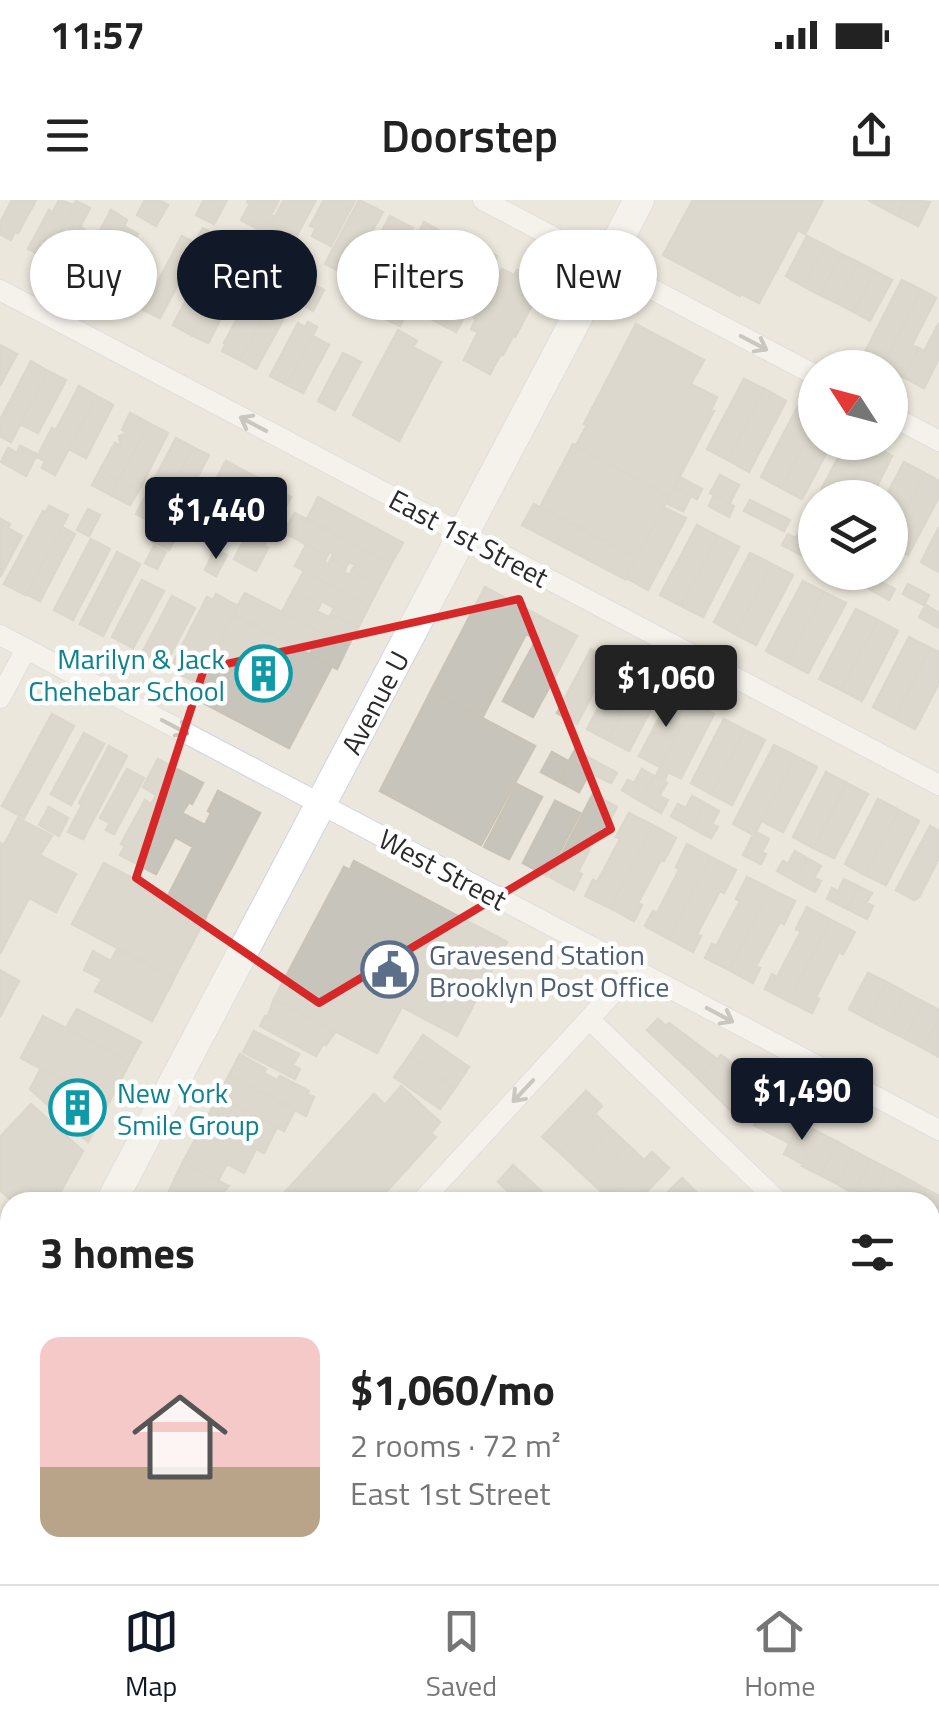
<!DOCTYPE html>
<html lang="en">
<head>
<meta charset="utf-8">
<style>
	:root { --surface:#fff; --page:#f2f2f2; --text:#222; --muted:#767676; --line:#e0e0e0; --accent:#111827 }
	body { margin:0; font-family:"Titillium Web",sans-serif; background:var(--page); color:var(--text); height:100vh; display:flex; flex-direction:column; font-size:38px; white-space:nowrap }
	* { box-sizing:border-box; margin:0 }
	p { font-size:32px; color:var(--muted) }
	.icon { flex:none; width:55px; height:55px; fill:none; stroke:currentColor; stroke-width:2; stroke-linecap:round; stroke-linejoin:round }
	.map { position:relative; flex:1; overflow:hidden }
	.sheet { position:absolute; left:0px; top:992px; width:940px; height:392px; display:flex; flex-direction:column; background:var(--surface); border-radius:30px 30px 0 0; box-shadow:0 2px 8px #0004 }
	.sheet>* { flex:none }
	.hud { position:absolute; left:30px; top:30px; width:880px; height:90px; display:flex; gap:20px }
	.needle { width:65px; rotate:306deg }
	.tools { position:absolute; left:798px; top:150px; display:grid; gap:20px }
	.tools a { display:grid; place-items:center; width:110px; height:110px; border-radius:50%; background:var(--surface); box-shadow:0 2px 8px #0004; font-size:50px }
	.price { position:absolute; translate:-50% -85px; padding:0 22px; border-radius:10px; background:var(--accent); color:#fff; font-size:32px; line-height:65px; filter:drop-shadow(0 2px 5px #0008) }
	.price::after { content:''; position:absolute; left:50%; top:60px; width:30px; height:22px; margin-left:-15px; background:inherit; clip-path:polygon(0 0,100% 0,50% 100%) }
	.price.current { background:#222; color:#fff }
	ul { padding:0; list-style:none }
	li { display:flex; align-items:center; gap:30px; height:250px; padding:0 40px }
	li span { display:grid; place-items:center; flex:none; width:280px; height:200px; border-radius:20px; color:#555 }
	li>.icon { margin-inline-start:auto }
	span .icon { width:120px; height:120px; fill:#fffc; stroke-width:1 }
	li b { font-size:42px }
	h2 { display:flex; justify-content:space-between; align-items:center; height:120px; padding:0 40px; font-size:42px }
	.chip { padding:0 35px; border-radius:45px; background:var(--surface); box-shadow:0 2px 8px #0004; font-size:35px; line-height:90px }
	.chip.current { background:var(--accent); color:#fff }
	.status { display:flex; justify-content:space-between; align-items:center; height:70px; padding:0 50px; background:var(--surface); direction:ltr }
	.status svg { height:28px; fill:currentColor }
	header { display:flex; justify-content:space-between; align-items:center; height:130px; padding:0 40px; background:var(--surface); font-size:45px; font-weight:600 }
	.menu { display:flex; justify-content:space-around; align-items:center; height:140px; border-top:2px solid var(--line); background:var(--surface); font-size:28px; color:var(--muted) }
	.menu a { display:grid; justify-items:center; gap:5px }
	.menu .current { color:var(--accent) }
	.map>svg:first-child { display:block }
	.building { fill:#c7c5bb; stroke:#c8c3b6; stroke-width:2.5 }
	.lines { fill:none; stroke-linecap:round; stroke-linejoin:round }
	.minor-casing { stroke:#d1d3e3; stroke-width:22 }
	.secondary-casing { stroke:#d1d3e3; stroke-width:32 }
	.minor { stroke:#fff; stroke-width:20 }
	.secondary { stroke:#fff; stroke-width:30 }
	.rail { stroke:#9f9fb4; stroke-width:8 }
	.oneway { stroke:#9f9f9f }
	.marked { fill:none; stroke:#d62828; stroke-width:8; stroke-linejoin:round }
	.labels { text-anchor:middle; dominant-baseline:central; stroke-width:9; stroke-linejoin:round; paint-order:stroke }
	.street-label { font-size:28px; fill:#2a2a2a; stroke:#fff }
	.culture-label { font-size:28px; fill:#0d838f; stroke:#fff; text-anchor:end }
	.service-label { font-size:28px; fill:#4e5e75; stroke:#fff; text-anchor:start }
</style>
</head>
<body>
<div class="status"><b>11:57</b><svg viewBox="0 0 49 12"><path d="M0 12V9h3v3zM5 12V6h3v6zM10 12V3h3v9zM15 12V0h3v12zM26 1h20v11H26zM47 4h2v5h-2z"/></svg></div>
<header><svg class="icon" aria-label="menu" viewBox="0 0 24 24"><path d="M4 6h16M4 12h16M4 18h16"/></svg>Doorstep<svg class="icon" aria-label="share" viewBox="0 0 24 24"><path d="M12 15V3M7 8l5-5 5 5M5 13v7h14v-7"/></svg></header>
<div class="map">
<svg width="939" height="1384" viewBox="0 0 939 1384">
	<rect width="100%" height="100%" fill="#ece7dc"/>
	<!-- building -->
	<path class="building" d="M12,0H36L18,33L15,32L11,40L0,34V23Z
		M59,0L74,5L46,58L28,49L49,10L52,13Z
		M145,0H159L168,5L156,26L137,15Z
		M204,0H227L214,24L196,15Z
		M248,0H279L271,15L275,17L266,33L241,20L250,4L247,2Z
		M284,0H316L291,46L266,33Z
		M324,0H355L331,46L312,36L316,28L310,26Z
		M359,0L383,12L347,75L325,64Z
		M693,0H823L805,34L798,30L759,103L741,94L740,96L663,55Z
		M868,0H906L898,16Z
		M906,0L930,2L918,26L898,16Z
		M76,1L90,8L80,27L84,29L63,67L46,58Z
		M111,10L127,20L94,84L77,74Z
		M390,16L413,28L386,78L367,68L372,58L368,57Z
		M424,22L448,35L400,126L384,118L392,103L384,99Z
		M124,26L138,34L128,52L131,54L111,92L94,84Z
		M203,28L214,34L204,54L192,48Z
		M457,35L497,56L456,132L416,111Z
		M182,36L195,43L191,50L195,52L160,118L143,110Z
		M807,36L825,45L803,86L786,76Z
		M825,45L841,54L820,95L803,86Z
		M252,51L262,56L252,77L241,71Z
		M841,54L858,62L837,103L820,95Z
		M858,62L875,71L854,112L837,103Z
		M502,69L514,75L517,70L543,84L515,137L513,136L503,155L501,154L490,174L464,160L478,132L471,129L476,119L474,118Z
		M206,70L221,78L191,135L173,125L193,87L197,89Z
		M875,71L892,80L870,121L854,112Z
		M261,76L280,85L240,160L222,151L226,144L224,143L242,110L247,113L253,101L249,99Z
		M221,78L234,84L224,103L228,105L208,143L191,135Z
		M354,78L370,88L360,106L343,97Z
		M902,80L922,90L882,166L863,156Z
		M311,83L324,90L313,111L300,103Z
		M278,89L295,98L256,169L240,160Z
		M922,90L936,98L912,145L919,148L903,177L890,170V168L882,166Z
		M308,122L317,127L287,185L270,176L298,123L305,127Z
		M939,123V158L924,188L903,177L919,148L924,151Z
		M636,124L704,160L691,184L717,197L711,210L714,211L669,297L576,245L587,225L584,224Z
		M398,130L417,141L413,147L441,162L399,241L353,215Z
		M313,136L329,145L303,193L287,185Z
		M0,145L17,154L0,186Z
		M343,153L361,162L335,210L318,201Z
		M31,161L48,171L11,242L0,236V220Z
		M48,171L66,180L38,233L20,224Z
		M744,179L765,189L728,260L707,249Z
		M79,186L97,196L55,275L42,268L45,261L37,257L52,228L56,230Z
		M765,189L786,201L749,272L728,260Z
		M97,196L113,205L86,258L69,249Z
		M798,206L815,215V224L781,288L761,277Z
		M130,213L149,223L119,280L100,270L115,243L121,246L119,236L128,233L122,230Z
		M149,223L168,233L139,290L119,280Z
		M815,224V242H832L802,299L781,288Z
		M176,238L193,247L153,323L136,314Z
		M846,242H866L872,245L844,298H817Z
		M573,244L669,297L637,358L540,307Z
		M872,245L892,256L871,298H844Z
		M20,246L37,254L26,276L1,262L8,248L17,253Z
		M193,247L209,255L174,322L158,314Z
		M226,261L260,279L232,329L199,311Z
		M904,262L925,273L890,340V298H885Z
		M100,270L119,280L111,295L92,285Z
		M925,273L939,281V297L908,355L890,345V340Z
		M720,275L739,285L730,303L710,293Z
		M680,277L702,289L697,299L674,287Z
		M119,280L139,290L130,305L111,295Z
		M674,287L691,296L683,311L666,303Z
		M272,288L291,297L264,346L268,348L256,371L234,359Z
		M714,295L734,306L729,317L709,306Z
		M318,297L403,343L391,364L307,319Z
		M750,300L770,310L764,321L744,311Z
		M534,304L637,358L625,379L522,325Z
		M49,306L68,315L26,395L4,384L43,311L46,312Z
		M663,307L686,318L648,390L626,378Z
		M88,309L100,315L89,336L77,330Z
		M770,310L790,320L784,331L764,321Z
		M295,313L391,364L380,385L352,370L355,365L349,362L346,367L331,359L333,354L330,352L327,356L283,332Z
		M1,319L10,324L8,328L22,336L0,377Z
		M156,324L165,329L171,325L180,330L169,350L152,341L154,338L150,336Z
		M697,325L718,336L681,406L660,395Z
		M803,325L815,331V348L796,338Z
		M62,327L75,334L40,401L26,394Z
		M939,327V372L921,362Z
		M788,334L809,345L803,356L782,345Z
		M718,336L739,347L703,417L681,406Z
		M91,339L110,349L73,420L54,410Z
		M306,345L327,356L324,362L328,364L331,359L346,367L344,372L350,375L352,370L380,385L369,406L295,366Z
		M154,346L166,352L157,369L145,363Z
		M215,349L227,355L216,376L205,370Z
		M117,352L140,364L103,436L80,424Z
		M750,353L772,364L735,434L714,422Z
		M772,364L793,375L756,445L735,434Z
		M304,371L369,406L358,428L331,414L334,408L322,401L320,405L293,391Z
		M874,379L895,389L889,400L869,389Z
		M142,380L164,391L133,448L112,437Z
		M803,381L824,392L787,462L766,451Z
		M908,384L929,395L924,405L903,394Z
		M485,387L547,420L537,439L526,434L482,518L431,491Z
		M293,391L320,405L317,411L329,417L331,414L358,428L348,446L282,412Z
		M824,392L846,403L808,473L787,462Z
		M245,393L348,446L337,469L310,454L313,448L301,442L298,448L233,414Z
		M216,394L238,406L197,483L170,469L207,397L213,400Z
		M172,396L195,408L165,465L142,453Z
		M926,405L939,413V428L919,417Z
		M856,409L878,420L841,490L819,479Z
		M233,414L332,466L289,548L190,496Z
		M547,420L577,436L533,517L503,501Z
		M878,420L898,431L862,501L841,490Z
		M909,437L931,448L894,518L873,507Z
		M931,448L939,452V483L915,529L894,518Z
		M591,449L611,459L577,524L557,513Z
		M621,465L642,476L608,540L587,529Z
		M642,476L663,487L629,551L608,540Z
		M431,491L535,546L481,645L380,591Z
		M673,492L694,503L660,567L639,556Z
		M694,503L714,514L681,578L668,572L665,580L656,576Z
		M52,514L74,526L24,618L2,606Z
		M724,519L745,530L711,594L691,583Z
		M745,530L765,540L732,605L711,594Z
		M84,533L104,544L71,605L51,594Z
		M774,545L796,556L754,635L733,624Z
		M109,546L127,556L83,639L68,632L82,605L79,603Z
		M575,550L597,562L591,573L569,561Z
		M552,552L570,562L560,582L541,572Z
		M796,556L817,567L783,632L762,621Z
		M158,559L203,583L192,604L189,602L182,613L205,625L211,613L208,611L218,591L260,613L206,716L168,696L193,647L175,637L156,674L120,655L125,646L121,644L145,600L151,604L156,595L143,587Z
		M570,562L590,572L579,592L560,582Z
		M597,562L617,573L611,583L591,573Z
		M127,569L144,578L114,634L106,630L110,623L100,618Z
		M642,569L654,576L640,601L622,590L628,580L634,583Z
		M826,572L847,583L813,648L793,637Z
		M654,576L667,583L659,596L668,600L661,613L640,601Z
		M847,583L868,594L834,658L813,648Z
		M517,584L542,597L509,659L484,647Z
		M593,594L617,607L605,629L601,627L578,672L582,674L574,690L550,677Z
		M692,596L705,603L692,628L671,616L678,604L686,608Z
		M878,599L899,610L865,675L845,664Z
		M555,601L580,613L547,676L523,663Z
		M705,603L719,611L712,624L718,627L711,638L692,628Z
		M49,607L68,618L59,636L39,625Z
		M899,610L919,621L886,685L865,675Z
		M629,613L653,625L610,708L585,696L593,680L597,682L620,639L616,637Z
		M18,618L52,636L40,655L76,674L56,712L29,698L0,754V643L4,645Z
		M653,625L676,638L664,661L661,660L638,703L642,705L634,721L610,708Z
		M930,626L939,631V658L919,697L914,700L896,690Z
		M758,633L769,639L762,652L766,654L761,664L743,655L752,637L754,638Z
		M687,644L711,657L669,739L645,726L653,711L657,713L679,670L676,667Z
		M795,651L807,658L795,681L777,671L783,661L788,664Z
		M711,657L736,670L724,693L720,691L697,734L701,736L693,752L669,739Z
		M807,658L821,666L814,678L821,681L815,692L795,681Z
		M354,661L507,742L457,836L402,807L377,853L274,799L344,667L350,670Z
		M104,663L206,717L174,778L72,724Z
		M747,677L771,689L729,770L705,758L712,744L716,746L740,701L736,699Z
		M844,679L858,686L847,709L827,699L832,688L838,691Z
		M858,686L872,693L866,703L873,706L867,719L847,709Z
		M771,689L795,701L784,724L780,722L756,766L760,768L753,783L729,770Z
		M807,707L831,720L788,801L765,789L772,774L777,777L801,731L796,729Z
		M831,720L855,732L843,754L839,752L816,797L819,799L812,813L788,801Z
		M117,749L174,779L152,821L95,791L102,779L84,770L93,751L111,761Z
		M0,770L19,781L0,817Z
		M868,773L887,782L867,819L849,809Z
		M887,782L905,792L886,829L867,819Z
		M905,792L924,802L904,838L886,829Z
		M274,799L336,831L326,845L323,844L316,856L260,826L265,816H268Z
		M924,802L939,810V818L923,848L904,838Z
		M77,809L141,842L130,862L66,828Z
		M43,816L130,862L108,904L21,858Z
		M939,818V857L923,848Z
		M658,819L666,826L669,823L717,859L698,878L647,830Z
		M254,831L299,854L293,865L300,869L295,879L243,852Z
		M423,835L469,867L455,888L409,856Z
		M240,854L266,869L264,873L277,880L280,876L309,891L307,894L314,897L306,916L229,875Z
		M721,855L741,870L733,878L749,895L732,912L698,878Z
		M409,856L455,888L440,909L394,877Z
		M41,868L108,904L88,942L30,889Z
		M229,875L295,910L284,931L218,896Z
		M401,886L440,922L431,933L436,937L377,1002H276L374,894L385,905Z
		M586,891L602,906L559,952L542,937Z
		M218,896L277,927L264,953L205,922Z
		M31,904L83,951L55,1002H13L0,990V937Z
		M765,904L800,922L789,943L754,925Z
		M595,914L611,929L575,967L559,952Z
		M205,922L256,949L244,973L227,964L218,981L183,962Z
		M800,922L820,933L803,964L784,954Z
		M611,929L628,945L592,983L575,967Z
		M820,933L838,942L820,975L802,966Z
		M838,942L854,951L837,984L820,975Z
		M628,945L644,960L608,998L592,983Z
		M854,951L871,960L853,993L837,984Z
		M652,952L669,968L637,1002H613L608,998Z
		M871,960L887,968L869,1002L853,993Z
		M183,962L218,981L229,986L215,1002H188L169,991Z
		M513,965L553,1002H520L498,982Z
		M887,968L904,977L890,1002H871Z
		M904,977L920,986L911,1002H890Z
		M682,978L699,995L692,1002H658Z
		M920,986L939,996L930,1012V1002H911Z
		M939,996V1041L938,1042L930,1037V1012Z
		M0,1321L10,1330V1358L0,1349Z
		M0,1349L10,1358V1375H28L32,1378L26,1384H5L0,1380Z
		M930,1360L939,1367V1384H924L915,1376L930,1375Z
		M142,1375H227L219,1384H153Z
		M478,1375H566L558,1384H470Z
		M566,1375H585L595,1384H558Z
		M616,1375H658L668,1384H609Z
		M661,1375H729L730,1376L724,1384H672Z"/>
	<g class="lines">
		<defs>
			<path id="minor" d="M483,0L815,175
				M0,90L939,585
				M890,215L939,241
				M0,435L939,930
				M0,498L26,449
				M589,819L779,1002
				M421,1002L634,770
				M930,1148L939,1157
				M930,1249L939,1239
				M66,1384L74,1375
				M804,1384L812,1375"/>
			<g id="secondary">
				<path id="s1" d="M111,1002L639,0"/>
				<path d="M0,1069L10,1078"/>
				<path d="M0,1214L10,1195"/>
				<path d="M340,1375L350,1384"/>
			</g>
		</defs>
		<!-- minor casing -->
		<use href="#minor" class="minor-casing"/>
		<!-- secondary casing -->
		<use href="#secondary" class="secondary-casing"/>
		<!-- minor -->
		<use href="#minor" class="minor"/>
		<!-- secondary -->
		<use href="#secondary" class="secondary"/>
		<!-- rail -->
		<path class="rail" d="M0,1046L10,1055
			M0,1067L10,1076
			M0,1087L10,1096
			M319,1375L329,1384
			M341,1375L351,1384
			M364,1375L374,1384"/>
	</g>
	<!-- one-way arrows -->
	<defs><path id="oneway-shaft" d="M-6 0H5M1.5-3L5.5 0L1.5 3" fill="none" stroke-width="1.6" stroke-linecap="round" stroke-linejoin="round" transform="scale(2.5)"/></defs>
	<g class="oneway">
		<use href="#oneway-shaft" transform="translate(754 143) rotate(28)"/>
		<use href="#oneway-shaft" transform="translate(253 224) rotate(-152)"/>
		<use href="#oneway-shaft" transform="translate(175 527) rotate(28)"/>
		<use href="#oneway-shaft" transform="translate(720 815) rotate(28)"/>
		<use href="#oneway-shaft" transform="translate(523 891) rotate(133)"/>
	</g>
	<!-- marked area -->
	<path d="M0 0H939V1384H0ZM519,399L611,629L319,803L136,678L204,469Z" fill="#ece7dc" fill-opacity=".55" fill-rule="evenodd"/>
	<path class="marked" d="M519,399L611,629L319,803L136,678L204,469Z"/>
	<!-- icons -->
	<defs>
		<symbol id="building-ring" viewBox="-11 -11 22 22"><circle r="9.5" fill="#fff" stroke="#0f9aa8" stroke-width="1.5"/><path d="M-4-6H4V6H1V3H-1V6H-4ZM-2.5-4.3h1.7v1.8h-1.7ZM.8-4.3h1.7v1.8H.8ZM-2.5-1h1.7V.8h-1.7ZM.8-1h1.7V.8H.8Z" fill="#0f9aa8"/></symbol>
		<symbol id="civic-ring" viewBox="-11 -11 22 22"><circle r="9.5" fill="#fff" stroke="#5c6f8a" stroke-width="1.5"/><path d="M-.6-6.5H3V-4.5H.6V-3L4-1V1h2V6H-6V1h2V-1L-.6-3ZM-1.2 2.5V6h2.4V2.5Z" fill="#5c6f8a"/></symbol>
	</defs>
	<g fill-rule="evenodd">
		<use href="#building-ring" x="232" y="442" width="63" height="63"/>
		<use href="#civic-ring" x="358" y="738" width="63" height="63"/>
		<use href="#building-ring" x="46" y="876" width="63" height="63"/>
	</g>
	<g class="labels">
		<!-- street labels -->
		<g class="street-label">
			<text transform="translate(469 338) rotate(28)">East 1st Street</text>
			<text stroke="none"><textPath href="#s1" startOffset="565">Avenue U</textPath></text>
			<text transform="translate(443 669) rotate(28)">West Street</text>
		</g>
		<!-- culture labels -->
		<g class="culture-label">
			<text x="225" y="458">Marilyn &amp; Jack<tspan x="225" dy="32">Chehebar School</tspan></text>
			<text x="117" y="892" text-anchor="start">New York<tspan x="117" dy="32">Smile Group</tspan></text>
		</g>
		<!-- service labels -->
		<g class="service-label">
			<text x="429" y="754">Gravesend Station<tspan x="429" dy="32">Brooklyn Post Office</tspan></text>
		</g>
	</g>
</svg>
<div class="tools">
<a><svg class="needle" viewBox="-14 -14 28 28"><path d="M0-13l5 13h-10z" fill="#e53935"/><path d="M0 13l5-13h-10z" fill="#767676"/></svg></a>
<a><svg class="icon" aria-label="layers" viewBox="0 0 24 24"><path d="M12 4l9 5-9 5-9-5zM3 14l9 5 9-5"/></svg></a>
</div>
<b class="price" style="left:216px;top:362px">$1,440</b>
<b class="price current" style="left:666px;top:530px">$1,060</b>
<b class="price" style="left:802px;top:943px">$1,490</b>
<div class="hud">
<a class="chip">Buy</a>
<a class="chip current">Rent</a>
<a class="chip">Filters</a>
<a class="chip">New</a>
</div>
<section class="sheet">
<h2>3 homes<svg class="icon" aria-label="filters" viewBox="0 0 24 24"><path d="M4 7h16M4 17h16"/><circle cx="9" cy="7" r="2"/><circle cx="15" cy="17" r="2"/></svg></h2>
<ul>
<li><span style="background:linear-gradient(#f6c9c9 65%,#b9a48a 0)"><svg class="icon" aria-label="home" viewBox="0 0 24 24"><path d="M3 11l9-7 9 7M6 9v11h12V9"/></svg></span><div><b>$1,060/mo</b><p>2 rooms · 72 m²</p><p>East 1st Street</p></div></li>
</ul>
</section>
</div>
<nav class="menu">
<a class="current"><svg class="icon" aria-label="map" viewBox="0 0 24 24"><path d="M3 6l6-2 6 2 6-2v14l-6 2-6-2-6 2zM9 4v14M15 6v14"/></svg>Map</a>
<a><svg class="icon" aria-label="saved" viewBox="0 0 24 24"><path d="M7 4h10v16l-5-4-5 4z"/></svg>Saved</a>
<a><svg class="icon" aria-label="home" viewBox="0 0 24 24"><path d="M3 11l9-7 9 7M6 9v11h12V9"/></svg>Home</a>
</nav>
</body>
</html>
